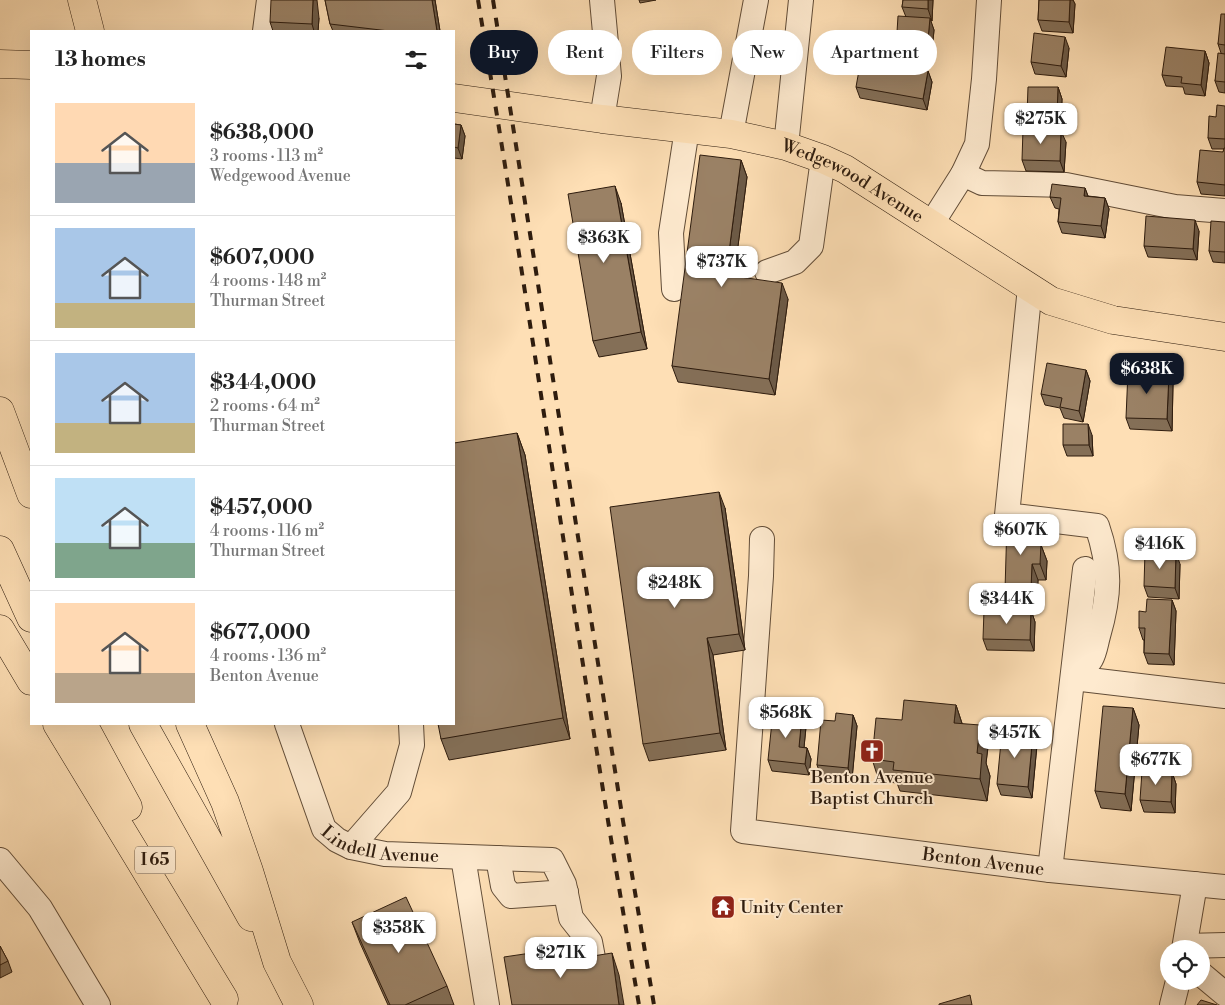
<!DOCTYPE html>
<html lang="en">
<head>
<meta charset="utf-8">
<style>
	:root { --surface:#fff; --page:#f6f6f6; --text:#222; --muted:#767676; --line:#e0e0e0; --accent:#111827 }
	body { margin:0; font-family:"Libre Bodoni",serif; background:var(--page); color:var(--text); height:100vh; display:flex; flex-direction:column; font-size:19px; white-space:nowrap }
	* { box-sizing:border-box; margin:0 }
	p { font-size:16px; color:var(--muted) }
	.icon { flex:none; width:28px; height:28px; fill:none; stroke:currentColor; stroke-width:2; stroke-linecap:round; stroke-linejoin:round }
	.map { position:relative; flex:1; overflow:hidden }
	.panel { position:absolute; left:30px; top:30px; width:425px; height:695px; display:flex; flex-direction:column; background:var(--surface); border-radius:0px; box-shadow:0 5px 20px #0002 }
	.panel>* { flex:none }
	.top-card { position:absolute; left:470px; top:30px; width:475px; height:45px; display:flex; gap:10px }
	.fabs { position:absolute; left:1160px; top:940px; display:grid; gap:10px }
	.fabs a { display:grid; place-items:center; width:50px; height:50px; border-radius:50%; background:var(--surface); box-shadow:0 5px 20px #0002; font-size:25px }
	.price { position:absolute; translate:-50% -42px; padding:0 11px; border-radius:10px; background:#fff; color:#222; font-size:16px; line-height:32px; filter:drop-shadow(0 1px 2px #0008) }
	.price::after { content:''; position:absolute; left:50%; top:30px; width:15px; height:11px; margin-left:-8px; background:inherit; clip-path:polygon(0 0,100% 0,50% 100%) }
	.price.active { background:var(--accent); color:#fff }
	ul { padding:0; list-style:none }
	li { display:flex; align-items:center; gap:15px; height:125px; padding:0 25px }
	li+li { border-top:1px solid var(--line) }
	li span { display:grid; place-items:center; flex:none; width:140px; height:100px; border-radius:0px; color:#555 }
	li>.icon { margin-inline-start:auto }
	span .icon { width:60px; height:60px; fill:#fffc; stroke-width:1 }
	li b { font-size:21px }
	h2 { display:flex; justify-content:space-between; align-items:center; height:60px; padding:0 25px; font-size:21px }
	.tag { padding:0 18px; border-radius:22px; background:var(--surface); box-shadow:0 5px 20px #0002; font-size:18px; line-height:45px }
	.tag.active { background:var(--accent); color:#fff }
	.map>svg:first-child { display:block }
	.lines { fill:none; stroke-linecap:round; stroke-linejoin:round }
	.minor-casing { stroke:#624d38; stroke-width:26 }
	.major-casing { stroke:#2e1c0e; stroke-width:29 }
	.highway-casing { stroke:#2e1c0e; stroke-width:29 }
	.minor { stroke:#feeacf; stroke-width:24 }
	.major { stroke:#fedfb5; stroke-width:28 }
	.highway { stroke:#fedfb5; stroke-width:28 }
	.rail { stroke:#2e1c0e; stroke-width:4; stroke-dasharray:9 9; stroke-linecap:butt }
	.wall { fill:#846f57; stroke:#2e1c0e }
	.shaded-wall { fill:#6c5a47; stroke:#2e1c0e }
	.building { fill:#9a8165; stroke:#2e1c0e }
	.labels { text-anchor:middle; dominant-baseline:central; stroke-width:4; stroke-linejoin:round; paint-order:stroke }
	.shield { fill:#feeacf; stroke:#6c5a48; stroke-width:1 }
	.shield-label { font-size:16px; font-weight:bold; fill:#2e1c0e }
	.street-label { font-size:18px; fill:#2e1c0e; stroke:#feeacf }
	.poi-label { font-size:18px; fill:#2e1c0e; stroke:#feeacf }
</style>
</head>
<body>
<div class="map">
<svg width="1225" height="1005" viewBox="0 0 1225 1005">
	<rect width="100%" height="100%" fill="#fedfb5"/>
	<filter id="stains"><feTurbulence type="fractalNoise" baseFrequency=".004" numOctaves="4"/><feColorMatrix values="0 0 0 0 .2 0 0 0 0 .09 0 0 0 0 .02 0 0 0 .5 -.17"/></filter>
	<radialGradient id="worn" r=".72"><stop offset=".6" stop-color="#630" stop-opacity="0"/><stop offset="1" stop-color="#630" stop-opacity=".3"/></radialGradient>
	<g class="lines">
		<defs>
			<g id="minor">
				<path d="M602,0L609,76L602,119"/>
				<path d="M265,31L269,0"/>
				<path d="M731,134L756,0"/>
				<path d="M786,146L801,0"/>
				<path d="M963,174L982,183L1066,185L1175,207L1225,211"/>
				<path d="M932,223L963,174L977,144L984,79L989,0"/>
				<path d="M767,272L795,262L811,246L823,159"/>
				<path d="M1030,287L1007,515L1097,526C1111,567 1110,595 1098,636C1096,643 1095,652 1091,659C1087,666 1078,672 1073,678"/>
				<path d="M674,289L671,233L687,129"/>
				<path id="s1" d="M762,539L761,576L743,831L1050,870L1225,887"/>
				<path d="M1073,678L1225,696"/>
				<path id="s2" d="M287,724L324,829L337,840L351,847L385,854L552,860L564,884L571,918L590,942L594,963"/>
				<path d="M351,847L399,792L412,745L411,724"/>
				<path d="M463,857L487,1005"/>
				<path d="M498,858L503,886L511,896L566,892"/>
				<path d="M0,860L40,908L98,1005"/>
				<path d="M1050,870L1085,569"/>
				<path d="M1185,946L1225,945"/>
				<path d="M1184,949L1195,884"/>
				<path d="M1201,974L1225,994"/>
				<path d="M1172,1005L1178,981"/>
			</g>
			<g id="major">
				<path d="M0,64L31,65"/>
				<path id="s3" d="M454,98L602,119L731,134L786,146L823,159L845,169L1051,301L1113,320L1225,337"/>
			</g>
			<path id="highway" d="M82,0L90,31
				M0,411L31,494
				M0,550L31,618
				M0,629L31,681
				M57,724L224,999
				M83,724L128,807
				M143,724L251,917
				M190,724L225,802L249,871L277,962L299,1005"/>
		</defs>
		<!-- minor casing -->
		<use href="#minor" class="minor-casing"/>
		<!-- major casing -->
		<use href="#major" class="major-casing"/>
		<!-- highway casing -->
		<use href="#highway" class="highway-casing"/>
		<!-- minor -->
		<use href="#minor" class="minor"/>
		<!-- major -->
		<use href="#major" class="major"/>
		<!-- highway -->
		<use href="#highway" class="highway"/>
		<!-- rail -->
		<path class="rail" d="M478,0C534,335 581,671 639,1005
			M493,0L623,821L654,1005"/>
	</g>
	<!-- wall -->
	<path class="wall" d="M325,0H435L440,31H333L330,24Z
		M639,0H656L640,3Z
		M903,0H933L932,21L930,20L934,30L931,61L900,59L896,48L906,17L902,7Z
		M1039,0H1073L1075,4L1073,33L1042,31L1038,20Z
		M1225,14V93L1219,92L1215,81L1221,53L1218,44Z
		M319,18L318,31H273L270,22Z
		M1069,48L1066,77L1035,74L1031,62Z
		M1205,51L1209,63L1205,96L1185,94L1183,87L1166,86L1162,75Z
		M928,71L932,82L927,110L860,98L856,87Z
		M1058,87L1062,99L1061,127L1032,126L1027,115Z
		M1225,106V196L1201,194L1197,182L1223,152L1224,149H1212L1208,138L1216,117Z
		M454,124L461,125L465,136L462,159L454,158Z
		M1066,142L1064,172L1026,171L1022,160Z
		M741,160L747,177L734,276L788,299L775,395L678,382L672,366Z
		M1085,188L1088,196L1105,198L1109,209L1105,238L1062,233L1058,222L1059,209L1055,208L1050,197Z
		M621,203L647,349L599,357L593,341Z
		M1225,222V263L1213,262L1209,251Z
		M1199,231L1197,260L1148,257L1144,246Z
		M1086,370L1090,381L1083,422L1064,418L1060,408L1045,405L1041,394Z
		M1173,384L1172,431L1130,429L1126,418Z
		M517,433L525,455L570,739L449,760L441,739Z
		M1092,435L1093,456H1067L1063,445Z
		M725,508L745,650L713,655L726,750L649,761L643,744Z
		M1035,523L1041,539V545L1047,561L1046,580H1038L1037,607L1011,606L1005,590Z
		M1180,564L1179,599L1148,597L1144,586Z
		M1172,600L1176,611L1174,665L1148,664L1144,653V640H1143L1139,628L1146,612Z
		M1031,610L1035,622L1034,651L987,650L983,639Z
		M956,705L962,723L988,747L986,763L990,776L987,801L900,791L897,783L879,781L872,759L902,720Z
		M1133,708L1139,725L1131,811L1101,808L1095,791Z
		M853,715L857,726L852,779L821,776L817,765L835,721Z
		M802,716L806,727L804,747L807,748L811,759L809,775L772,771L768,760Z
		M1037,745L1032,798L1001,795L997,784Z
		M1172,772L1176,784L1175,813L1144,812L1140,800Z
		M352,922L447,986L454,1005H388L360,943Z
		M0,946L8,961L12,972L0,978Z"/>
	<!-- shaded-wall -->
	<path class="shaded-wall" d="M313,0H317L319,18L318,31H314L312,24Z
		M432,0H435L440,31H437Z
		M928,0H933L932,21L928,9Z
		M1070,0H1073L1075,4L1073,33L1069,22Z
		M930,18L934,30L931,61L927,50Z
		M1065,37L1069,48L1066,77L1061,66Z
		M1205,51L1209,63L1205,96L1201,85Z
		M928,71L932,82L927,110L923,99Z
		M1058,87L1062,99L1061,127L1057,116Z
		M461,125L465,136L462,159L458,148Z
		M1061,131L1066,142L1064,172L1060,161Z
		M741,160L747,177L732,292L726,275Z
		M615,186L621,203L647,349L641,332Z
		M1085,188L1089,199L1084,196Z
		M1105,198L1109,209L1105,238L1101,226Z
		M1195,220L1199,231L1197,260L1193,249Z
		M782,283L788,299L775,395L769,379Z
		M1086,370L1090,381L1083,422L1079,411Z
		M1169,373L1173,384L1172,431L1167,419Z
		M1088,424L1092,435L1093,456L1089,445Z
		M517,433L525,455L570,739L563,718Z
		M719,492L725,508L745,650L739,634Z
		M1035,523L1041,539V545L1047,561L1046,580L1040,564L1035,544Z
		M1176,553L1180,564L1179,599L1175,588Z
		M1032,564L1038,580L1037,607L1031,590Z
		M1172,600L1176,611L1174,665L1169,654Z
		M1031,610L1035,622L1034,651L1030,640Z
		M707,638L713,655L726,750L720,733Z
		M956,705L963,727L954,723Z
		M1133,708L1139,725L1131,811L1125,794Z
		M853,715L857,726L852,779L848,768Z
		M802,716L806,727L803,758L799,747Z
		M980,725L988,747L986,763L990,776L987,801L980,779L977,753Z
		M1033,734L1037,745L1032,798L1028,787Z
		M807,748L811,759L809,775L805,764Z
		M1172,772L1176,784L1175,813L1171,802Z
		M572,947L579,968L574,959Z
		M612,953L619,975L624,1005H619Z"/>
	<!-- building -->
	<path class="building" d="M271,0H313L312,24L270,22Z
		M325,0H432L437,31H389L330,24Z
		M903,0H928V9L902,7Z
		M1039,0H1070L1069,22L1038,20Z
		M1221,14H1225V45L1218,44Z
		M898,16L930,18L927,50L896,48Z
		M1034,33L1065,37L1061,66L1031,62Z
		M1166,47L1205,51L1201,85L1181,83L1182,77L1162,75Z
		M1218,53L1225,54V82L1215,81Z
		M861,59L928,71L923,99L856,87Z
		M1028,87H1058L1057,116L1027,115Z
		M1217,105L1225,106V139L1208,138L1209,116L1216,117Z
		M454,124L461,125L458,148L454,147Z
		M1023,129L1061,131L1060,161L1022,160Z
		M1224,148H1225V185L1197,182L1200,150L1223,152Z
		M700,155L741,160L726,275L782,283L769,379L672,366Z
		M1052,184L1085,188L1084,196L1105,198L1101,226L1058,222L1061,198L1050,197Z
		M615,186L641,332L593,341L568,194Z
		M1146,216L1195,220L1193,249L1144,246Z
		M1211,221L1225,222V252L1209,251Z
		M1047,363L1086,370L1079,411L1060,407L1062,398L1041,394Z
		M1128,371L1169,373L1167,419L1126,418Z
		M1063,424H1088L1089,445H1063Z
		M517,433L563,718L441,739L438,724H454V443Z
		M719,492L739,634L707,638L720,733L643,744L610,507Z
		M1007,522L1035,523V544H1041L1040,564H1032L1031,590H1005Z
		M1145,551L1176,553L1175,588L1144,586Z
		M1147,599L1172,600L1169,654L1144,653L1145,628H1139V611L1146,612Z
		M984,610H1031L1030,640L983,639Z
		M904,700L956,705L954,723L980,725L977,753L982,754L980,779L893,770L894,762L872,759L876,718L902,720Z
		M1103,706L1133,708L1125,794L1095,791Z
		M773,712L802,716L799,747L807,748L805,764L768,760Z
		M836,713L853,715L848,768L817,765L821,720L835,721Z
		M1002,731L1033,734L1028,787L997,784Z
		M1142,771L1172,772L1171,802L1140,800Z
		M406,897L447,986L405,1005H390L352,922Z
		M0,946L8,961L0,965Z
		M572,947L574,959L612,953L619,1005H512L504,957Z
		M970,995L972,1005H939V1004Z
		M1201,1000L1217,1005H1197Z"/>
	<!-- icons -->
	<defs>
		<symbol id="church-square" viewBox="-11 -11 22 22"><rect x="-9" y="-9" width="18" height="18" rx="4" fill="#8f2418" stroke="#feeacf"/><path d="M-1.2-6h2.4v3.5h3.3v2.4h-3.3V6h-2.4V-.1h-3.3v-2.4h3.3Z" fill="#fff"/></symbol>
		<symbol id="temple-square" viewBox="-11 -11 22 22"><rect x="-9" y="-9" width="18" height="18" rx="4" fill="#8f2418" stroke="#feeacf"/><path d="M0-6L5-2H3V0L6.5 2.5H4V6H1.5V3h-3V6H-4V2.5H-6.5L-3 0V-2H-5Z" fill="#fff"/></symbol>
	</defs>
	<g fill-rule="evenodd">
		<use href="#church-square" x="858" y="737" width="28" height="28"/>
		<use href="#temple-square" x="709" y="893" width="28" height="28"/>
	</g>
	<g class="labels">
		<!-- shield labels -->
		<rect class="shield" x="135" y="846.5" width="40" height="27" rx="4"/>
		<g class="shield-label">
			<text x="155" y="860">I 65</text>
		</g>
		<!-- street labels -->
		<g class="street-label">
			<text stroke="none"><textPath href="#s3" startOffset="411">Wedgewood Avenue</textPath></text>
			<text stroke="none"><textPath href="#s2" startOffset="172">Lindell Avenue</textPath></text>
			<text stroke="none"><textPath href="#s1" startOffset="535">Benton Avenue</textPath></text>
		</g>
		<!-- poi labels -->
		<g class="poi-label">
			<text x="872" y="777">Benton Avenue<tspan x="872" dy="21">Baptist Church</tspan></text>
			<text x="740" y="907" text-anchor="start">Unity Center</text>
		</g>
	</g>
	<rect width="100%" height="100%" filter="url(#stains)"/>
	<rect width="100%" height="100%" fill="url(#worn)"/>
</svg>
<div class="fabs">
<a><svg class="icon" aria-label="locate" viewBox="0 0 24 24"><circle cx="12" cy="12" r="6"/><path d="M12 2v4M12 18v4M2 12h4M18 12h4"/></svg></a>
</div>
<b class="price" style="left:1041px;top:145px">$275K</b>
<b class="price" style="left:604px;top:264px">$363K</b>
<b class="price" style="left:722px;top:288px">$737K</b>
<b class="price active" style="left:1147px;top:395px">$638K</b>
<b class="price" style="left:1021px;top:556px">$607K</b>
<b class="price" style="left:1160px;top:570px">$416K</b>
<b class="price" style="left:675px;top:609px">$248K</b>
<b class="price" style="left:1007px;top:625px">$344K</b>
<b class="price" style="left:786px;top:739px">$568K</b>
<b class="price" style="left:1015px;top:759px">$457K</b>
<b class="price" style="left:1156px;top:786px">$677K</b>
<b class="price" style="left:399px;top:954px">$358K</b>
<b class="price" style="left:561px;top:979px">$271K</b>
<div class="top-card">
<a class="tag active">Buy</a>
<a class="tag">Rent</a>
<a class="tag">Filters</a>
<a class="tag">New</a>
<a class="tag">Apartment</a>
</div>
<section class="panel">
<h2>13 homes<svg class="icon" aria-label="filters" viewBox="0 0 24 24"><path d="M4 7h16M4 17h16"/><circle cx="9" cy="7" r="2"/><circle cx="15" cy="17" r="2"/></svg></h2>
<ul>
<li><span style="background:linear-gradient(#ffd9b3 60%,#9aa5b1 0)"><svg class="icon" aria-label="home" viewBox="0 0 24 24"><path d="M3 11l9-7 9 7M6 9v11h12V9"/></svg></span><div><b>$638,000</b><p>3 rooms · 113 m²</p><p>Wedgewood Avenue</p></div></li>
<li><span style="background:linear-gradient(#a9c7e8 75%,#c2b280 0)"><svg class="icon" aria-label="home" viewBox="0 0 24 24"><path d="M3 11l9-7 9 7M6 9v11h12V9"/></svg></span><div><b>$607,000</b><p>4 rooms · 148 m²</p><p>Thurman Street</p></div></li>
<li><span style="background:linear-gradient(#a9c7e8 70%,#c2b280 0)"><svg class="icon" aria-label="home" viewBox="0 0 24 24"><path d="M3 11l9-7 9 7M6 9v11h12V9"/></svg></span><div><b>$344,000</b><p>2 rooms · 64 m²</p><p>Thurman Street</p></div></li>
<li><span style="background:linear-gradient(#bfe0f5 65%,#7fa58c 0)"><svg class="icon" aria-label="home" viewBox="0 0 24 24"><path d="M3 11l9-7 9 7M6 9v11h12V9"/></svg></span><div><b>$457,000</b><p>4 rooms · 116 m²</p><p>Thurman Street</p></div></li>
<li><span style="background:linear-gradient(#ffd9b3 70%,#b9a48a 0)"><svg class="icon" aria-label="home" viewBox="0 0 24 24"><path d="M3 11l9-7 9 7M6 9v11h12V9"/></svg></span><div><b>$677,000</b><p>4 rooms · 136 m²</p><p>Benton Avenue</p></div></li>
</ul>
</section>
</div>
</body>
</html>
